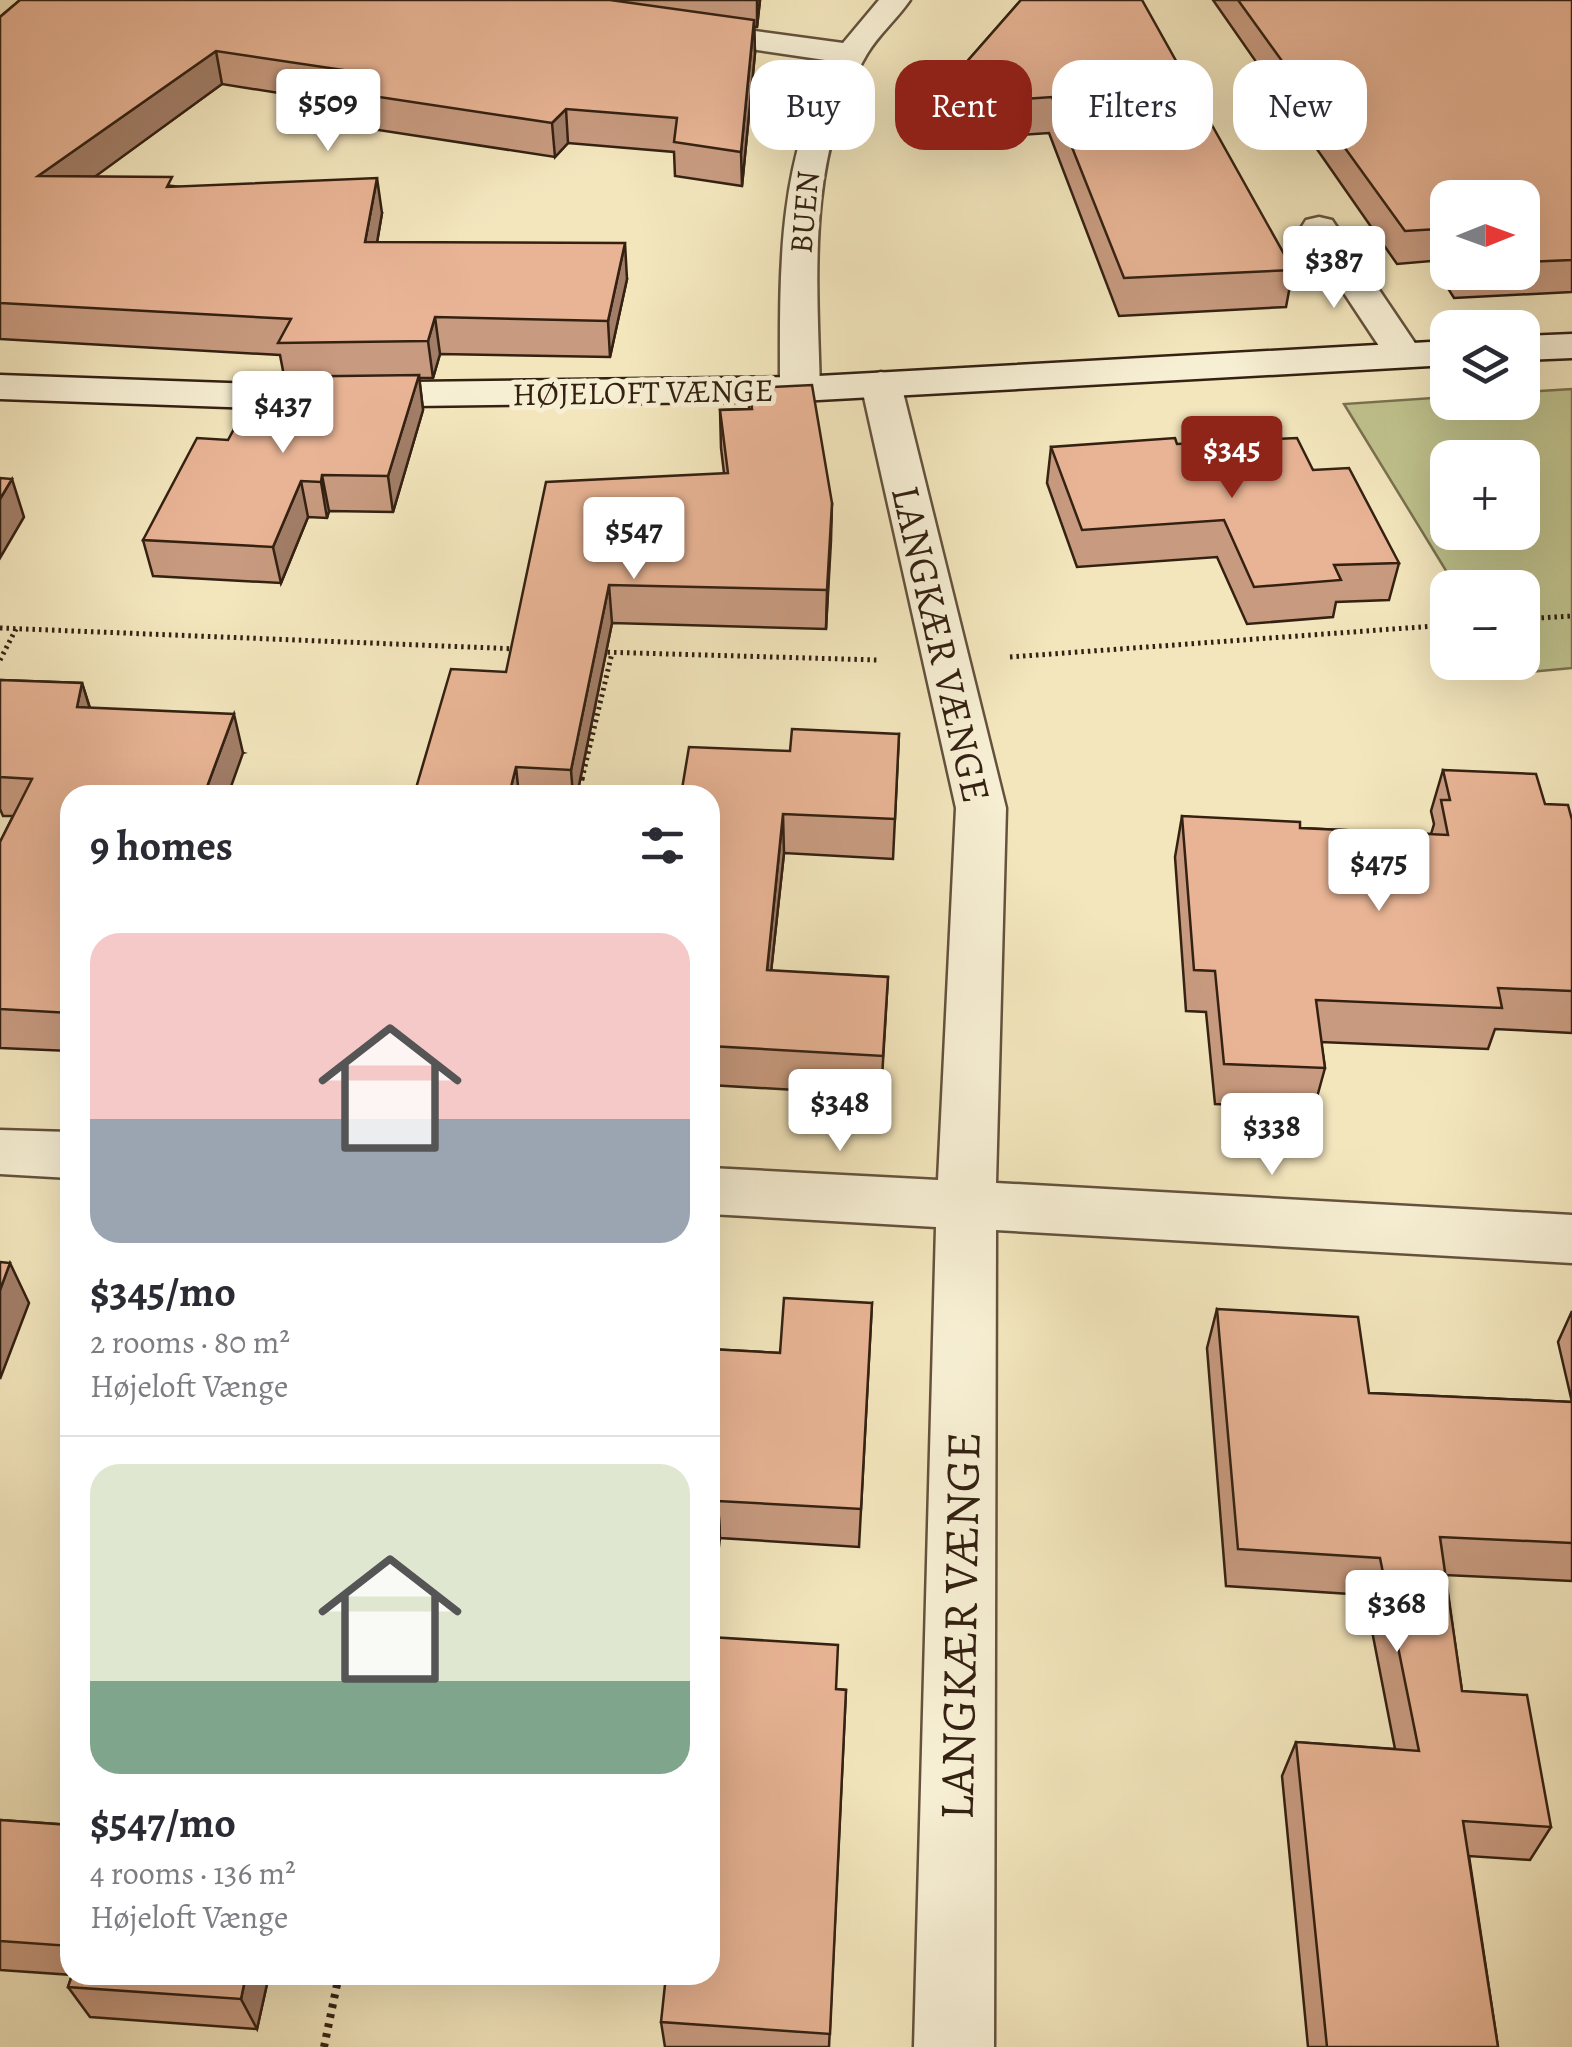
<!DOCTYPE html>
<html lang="en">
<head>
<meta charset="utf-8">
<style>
	:root { --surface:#fff; --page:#f2f2f3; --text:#2b2b33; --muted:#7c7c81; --line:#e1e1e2; --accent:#8f2418 }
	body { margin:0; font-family:Alegreya,serif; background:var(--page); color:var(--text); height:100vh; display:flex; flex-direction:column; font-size:38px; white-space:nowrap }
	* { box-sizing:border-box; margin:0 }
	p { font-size:32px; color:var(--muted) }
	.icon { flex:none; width:55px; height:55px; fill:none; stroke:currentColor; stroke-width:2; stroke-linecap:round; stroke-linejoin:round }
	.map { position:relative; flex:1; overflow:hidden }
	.panel { position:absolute; left:60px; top:785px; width:660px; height:1200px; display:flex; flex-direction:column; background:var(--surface); border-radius:30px; box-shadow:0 10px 40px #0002 }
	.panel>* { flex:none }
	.top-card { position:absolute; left:750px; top:60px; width:670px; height:90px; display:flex; gap:20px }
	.needle { width:65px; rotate:89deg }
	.tools { position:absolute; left:1430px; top:180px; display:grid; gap:20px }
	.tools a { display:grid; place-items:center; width:110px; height:110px; border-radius:20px; background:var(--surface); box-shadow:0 10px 40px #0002; font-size:50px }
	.price { position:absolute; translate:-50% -85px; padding:0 22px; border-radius:10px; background:#fff; color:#222; font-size:32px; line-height:65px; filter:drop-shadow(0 2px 5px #0008) }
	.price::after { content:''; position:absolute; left:50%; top:60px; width:30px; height:22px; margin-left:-15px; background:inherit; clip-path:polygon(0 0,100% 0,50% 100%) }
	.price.selected { background:var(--accent); color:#fff }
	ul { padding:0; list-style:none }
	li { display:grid; align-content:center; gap:20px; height:530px; padding:0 30px }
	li+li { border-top:2px solid var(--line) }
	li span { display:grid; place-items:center; height:310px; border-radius:30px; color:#555 }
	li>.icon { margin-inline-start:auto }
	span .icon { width:180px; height:180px; fill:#fffc; stroke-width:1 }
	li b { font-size:42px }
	h2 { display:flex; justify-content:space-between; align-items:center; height:120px; padding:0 30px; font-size:42px }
	.tag { padding:0 35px; border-radius:30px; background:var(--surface); box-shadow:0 10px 40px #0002; font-size:35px; line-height:90px }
	.tag.selected { background:var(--accent); color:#fff }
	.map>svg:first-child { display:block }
	.green { fill:#c0c38e; stroke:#7a7250; stroke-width:2.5; fill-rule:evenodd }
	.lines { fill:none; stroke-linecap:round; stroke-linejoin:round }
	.street-casing { stroke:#64523d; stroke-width:5 }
	.secondary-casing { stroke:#342112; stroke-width:5 }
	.path-far2 { stroke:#342112; stroke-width:5; stroke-dasharray:2.5 4; stroke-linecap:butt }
	.path-far1 { stroke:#342112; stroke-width:6; stroke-dasharray:2.5 5; stroke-linecap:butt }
	.path { stroke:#342112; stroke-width:8; stroke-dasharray:4 6; stroke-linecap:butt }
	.street { fill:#f7efd4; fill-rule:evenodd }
	.secondary { fill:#f7efd4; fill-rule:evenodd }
	.wall { fill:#c89b80; stroke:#342112; stroke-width:2.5; fill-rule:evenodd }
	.shaded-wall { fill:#a27e68; stroke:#342112; stroke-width:2.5 }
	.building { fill:#e8b495; stroke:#342112; stroke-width:2.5 }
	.labels { text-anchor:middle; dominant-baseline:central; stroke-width:10; stroke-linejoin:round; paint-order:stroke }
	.far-street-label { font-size:32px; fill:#342112; stroke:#f7efd4 }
	.street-label { font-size:40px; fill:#342112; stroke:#f7efd4 }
	.near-street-label { font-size:48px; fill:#342112; stroke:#f7efd4 }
</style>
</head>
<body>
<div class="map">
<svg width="1572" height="2047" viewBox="0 0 1572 2047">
	<rect width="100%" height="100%" fill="#f3e6bd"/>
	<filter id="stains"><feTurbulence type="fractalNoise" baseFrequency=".002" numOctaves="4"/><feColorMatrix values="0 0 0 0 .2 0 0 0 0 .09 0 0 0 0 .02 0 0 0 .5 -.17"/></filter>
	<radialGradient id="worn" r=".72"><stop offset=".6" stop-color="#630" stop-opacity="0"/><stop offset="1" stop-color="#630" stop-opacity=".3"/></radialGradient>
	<!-- green -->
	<path class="green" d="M1572,389V668L1509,674L1502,663L1522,662V588L1456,587L1344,404L1447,397L1448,402H1522L1523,392ZM1448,458H1522V532H1448Z"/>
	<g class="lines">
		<defs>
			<path id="street" d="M879,0H910C897,19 879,34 867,54C806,155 817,276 820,389L814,397L800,401L786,397L780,389C780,274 776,164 832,61L682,39L671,37L667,30L671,23L682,21L843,43Z
				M1319,217L1332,220L1423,355L1418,363L1404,367L1390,363L1385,355L1301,228L1306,220Z
				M881,372L895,376L901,384L1006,808L996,1183L1572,1215V1263L996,1230L994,2047H914L936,1227L710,1214V1168L938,1180L956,808L861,384L867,376Z
				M0,1130L70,1132V1178L0,1174Z"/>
			<path id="secondary" d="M1572,334V358L1522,360V336Z
				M1448,341V365L800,401L257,408L0,399V375L257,384L800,377Z"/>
		</defs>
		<!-- street casing -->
		<use href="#street" class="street-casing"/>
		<!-- secondary casing -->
		<use href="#secondary" class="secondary-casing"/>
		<!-- path-far2 -->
		<path class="path-far2" d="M1522,619L1572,616
			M0,628L518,649
			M601,652L878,660
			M1010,657L1448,625
			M0,660L16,629
			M582,779L612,653"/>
		<!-- path-far1 -->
		<path class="path-far1" d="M578,795L582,777"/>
		<!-- path -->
		<path class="path" d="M324,2047L339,1975"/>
		<!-- street -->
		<use href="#street" class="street"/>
		<!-- secondary -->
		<use href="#secondary" class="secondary"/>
	</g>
	<!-- wall -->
	<path class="wall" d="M20,0H760L757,27H754L755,53L742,186L675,176L674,152L568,143L555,157L352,126L348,104L222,84L95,176L382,213L377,242L627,279L610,357L440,354L433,378H419L423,410L393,512L329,511L327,518L308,517L281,583L153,576L143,540L284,376L280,355L0,339V17Z
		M1021,0L1293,270L1286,307L1119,316L1049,133L926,141L928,106Z
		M1213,0H1572V292L1454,298L1431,261L1397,264ZM1448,198H1522V272H1448Z
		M749,388L832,503L826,629L612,623L577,795H414L506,672L724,473L721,448L720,410L749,409Z
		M1051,447L1313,470L1399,563L1389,600L1336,602L1333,617L1247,624L1217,557L1077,567L1047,483Z
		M0,680L82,683L90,708L243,753L70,795V1051L0,1048V842L13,816H3L0,809Z
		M899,734L893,859L784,853L771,971L888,977L881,1095L710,1085V795L790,751Z
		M1443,770L1545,804L1572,820V1033L1495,1029L1488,1049L1321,1042L1325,1068L1314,1108L1215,1104L1206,1012L1186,1011L1175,857L1182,816L1300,828L1431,834L1434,824L1431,811Z
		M872,1303L859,1547L720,1538L710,1349L780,1353Z
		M1217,1309L1369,1393L1572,1402L1558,1342L1572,1311V1581L1445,1575L1462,1691L1551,1827L1530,1860L1469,1856L1498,2047H1308L1282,1776L1296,1742L1395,1749L1365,1595L1226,1586L1207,1348Z
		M836,1689L846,1690L829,2047H665L661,2022Z
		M0,1820L70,1825V1975H269L257,2029L90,2017L68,1987L72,1975L0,1970Z"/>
	<!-- shaded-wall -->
	<path class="shaded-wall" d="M757,0H760L757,27Z
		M754,20L755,53L742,186L741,152Z
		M216,51L222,84L48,211L38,176Z
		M566,109L568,143L555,157L552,123Z
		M377,178L382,213L371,278L365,242Z
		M625,243L627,279L610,357L608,321Z
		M435,317L440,354L433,378L428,341Z
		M419,375L423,410L393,512L388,476Z
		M322,475L329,511L327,518L321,482Z
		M12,479L24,517L0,558V499Z
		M301,481L308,517L281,583L273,547Z
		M832,503L831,541L826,629L827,590Z
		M609,585L612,623L577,795H573L571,770Z
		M82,683L94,722L77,707Z
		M234,714L243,753L228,795H204Z
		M516,767L519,795H509Z
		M783,814L784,853L767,1009V970Z
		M10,1263L29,1303L0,1379V1290Z
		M718,1501L720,1538L710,1619V1566Z
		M246,1975H269L257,2029L241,1999Z"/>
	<!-- building -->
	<path class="building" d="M20,0H610L754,20L741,152L674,142L677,118L566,109L552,123L346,92L350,71L216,51L38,176L172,177L167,187L377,178L365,242L625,243L608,321L435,317L428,341L278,343L291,319L0,303V17Z
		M1021,0H1142L1293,270L1124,278L1052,97L928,106Z
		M1238,0H1572V260L1522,262V198H1448V242L1438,229L1405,231Z
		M419,375L388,476L322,475L321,482L301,481L273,547L143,540L197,438L228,440L262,377Z
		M812,385L832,503L827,590L609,585L571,770L516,767L509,795H414L451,669L506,672L546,482L728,473L720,410L752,409L749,388Z
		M1175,438L1177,444L1297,438L1313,470L1349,468L1399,563L1334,565L1341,580L1254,587L1224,520L1082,530L1051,447Z
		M0,478L12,479L0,499Z
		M0,680L82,683L77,707L234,714L204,795H70V914L64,929H70V1013L0,1009V842L32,779L0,777Z
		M792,729L899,734L895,819L783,814L767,970L888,977L883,1056L710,1046V795H681L689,747L790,751Z
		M1443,770L1536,774L1545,804L1568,805L1572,820V991L1498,988L1502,1008L1316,1000L1325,1068L1224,1064L1215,971L1194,970L1182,816L1300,822V828L1448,835L1441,800H1450Z
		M0,1262L10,1263L0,1290Z
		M784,1298L872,1303L861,1509L718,1501L710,1566V1349L780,1353Z
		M1217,1309L1358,1317L1369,1393L1572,1402V1543L1440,1537L1462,1691L1527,1695L1551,1827L1463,1821L1498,2047H1327L1296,1742L1419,1751L1380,1558L1238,1549Z
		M710,1637L838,1645L836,1689L846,1690L830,2034L661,2022L666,1975H710Z
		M0,1820L70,1825V1946L0,1941Z
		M72,1975H246L241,1999L68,1987Z"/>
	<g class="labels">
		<!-- far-street labels -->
		<g class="far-street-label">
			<text transform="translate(804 212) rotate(-85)">BUEN</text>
			<text transform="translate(643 392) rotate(-1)">HØJELOFT VÆNGE</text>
		</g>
		<!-- street labels -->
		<g class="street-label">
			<text transform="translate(941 644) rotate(77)">LANGKÆR VÆNGE</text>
		</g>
		<!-- near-street labels -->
		<g class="near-street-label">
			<text transform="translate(960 1626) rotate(-89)">LANGKÆR VÆNGE</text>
		</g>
	</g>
	<rect width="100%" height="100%" filter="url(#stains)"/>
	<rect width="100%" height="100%" fill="url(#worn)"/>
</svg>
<div class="tools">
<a><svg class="needle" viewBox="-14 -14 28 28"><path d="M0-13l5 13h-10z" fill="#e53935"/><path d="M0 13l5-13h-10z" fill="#7c7c81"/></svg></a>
<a><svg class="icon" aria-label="layers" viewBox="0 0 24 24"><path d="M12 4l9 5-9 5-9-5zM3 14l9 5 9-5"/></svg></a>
<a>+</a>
<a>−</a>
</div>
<b class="price" style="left:328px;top:154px">$509</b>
<b class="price" style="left:1334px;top:311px">$387</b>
<b class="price" style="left:283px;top:456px">$437</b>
<b class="price selected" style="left:1232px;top:501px">$345</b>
<b class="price" style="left:634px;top:582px">$547</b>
<b class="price" style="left:1379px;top:914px">$475</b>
<b class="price" style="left:840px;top:1154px">$348</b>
<b class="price" style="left:1272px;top:1178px">$338</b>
<b class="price" style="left:1397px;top:1655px">$368</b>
<div class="top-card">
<a class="tag">Buy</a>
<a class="tag selected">Rent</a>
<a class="tag">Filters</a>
<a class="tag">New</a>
</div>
<section class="panel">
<h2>9 homes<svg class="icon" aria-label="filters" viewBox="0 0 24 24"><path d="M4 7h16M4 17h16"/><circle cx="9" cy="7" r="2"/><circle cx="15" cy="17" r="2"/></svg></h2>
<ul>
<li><span style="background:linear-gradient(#f6c9c9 60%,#9aa5b1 0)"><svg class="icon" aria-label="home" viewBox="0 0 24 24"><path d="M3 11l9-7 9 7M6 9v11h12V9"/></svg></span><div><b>$345/mo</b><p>2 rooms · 80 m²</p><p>Højeloft Vænge</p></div></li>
<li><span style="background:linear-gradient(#dfe7d0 70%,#7fa58c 0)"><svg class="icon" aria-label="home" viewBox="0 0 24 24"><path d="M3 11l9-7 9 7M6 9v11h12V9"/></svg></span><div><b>$547/mo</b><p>4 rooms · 136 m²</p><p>Højeloft Vænge</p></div></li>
</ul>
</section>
</div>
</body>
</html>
